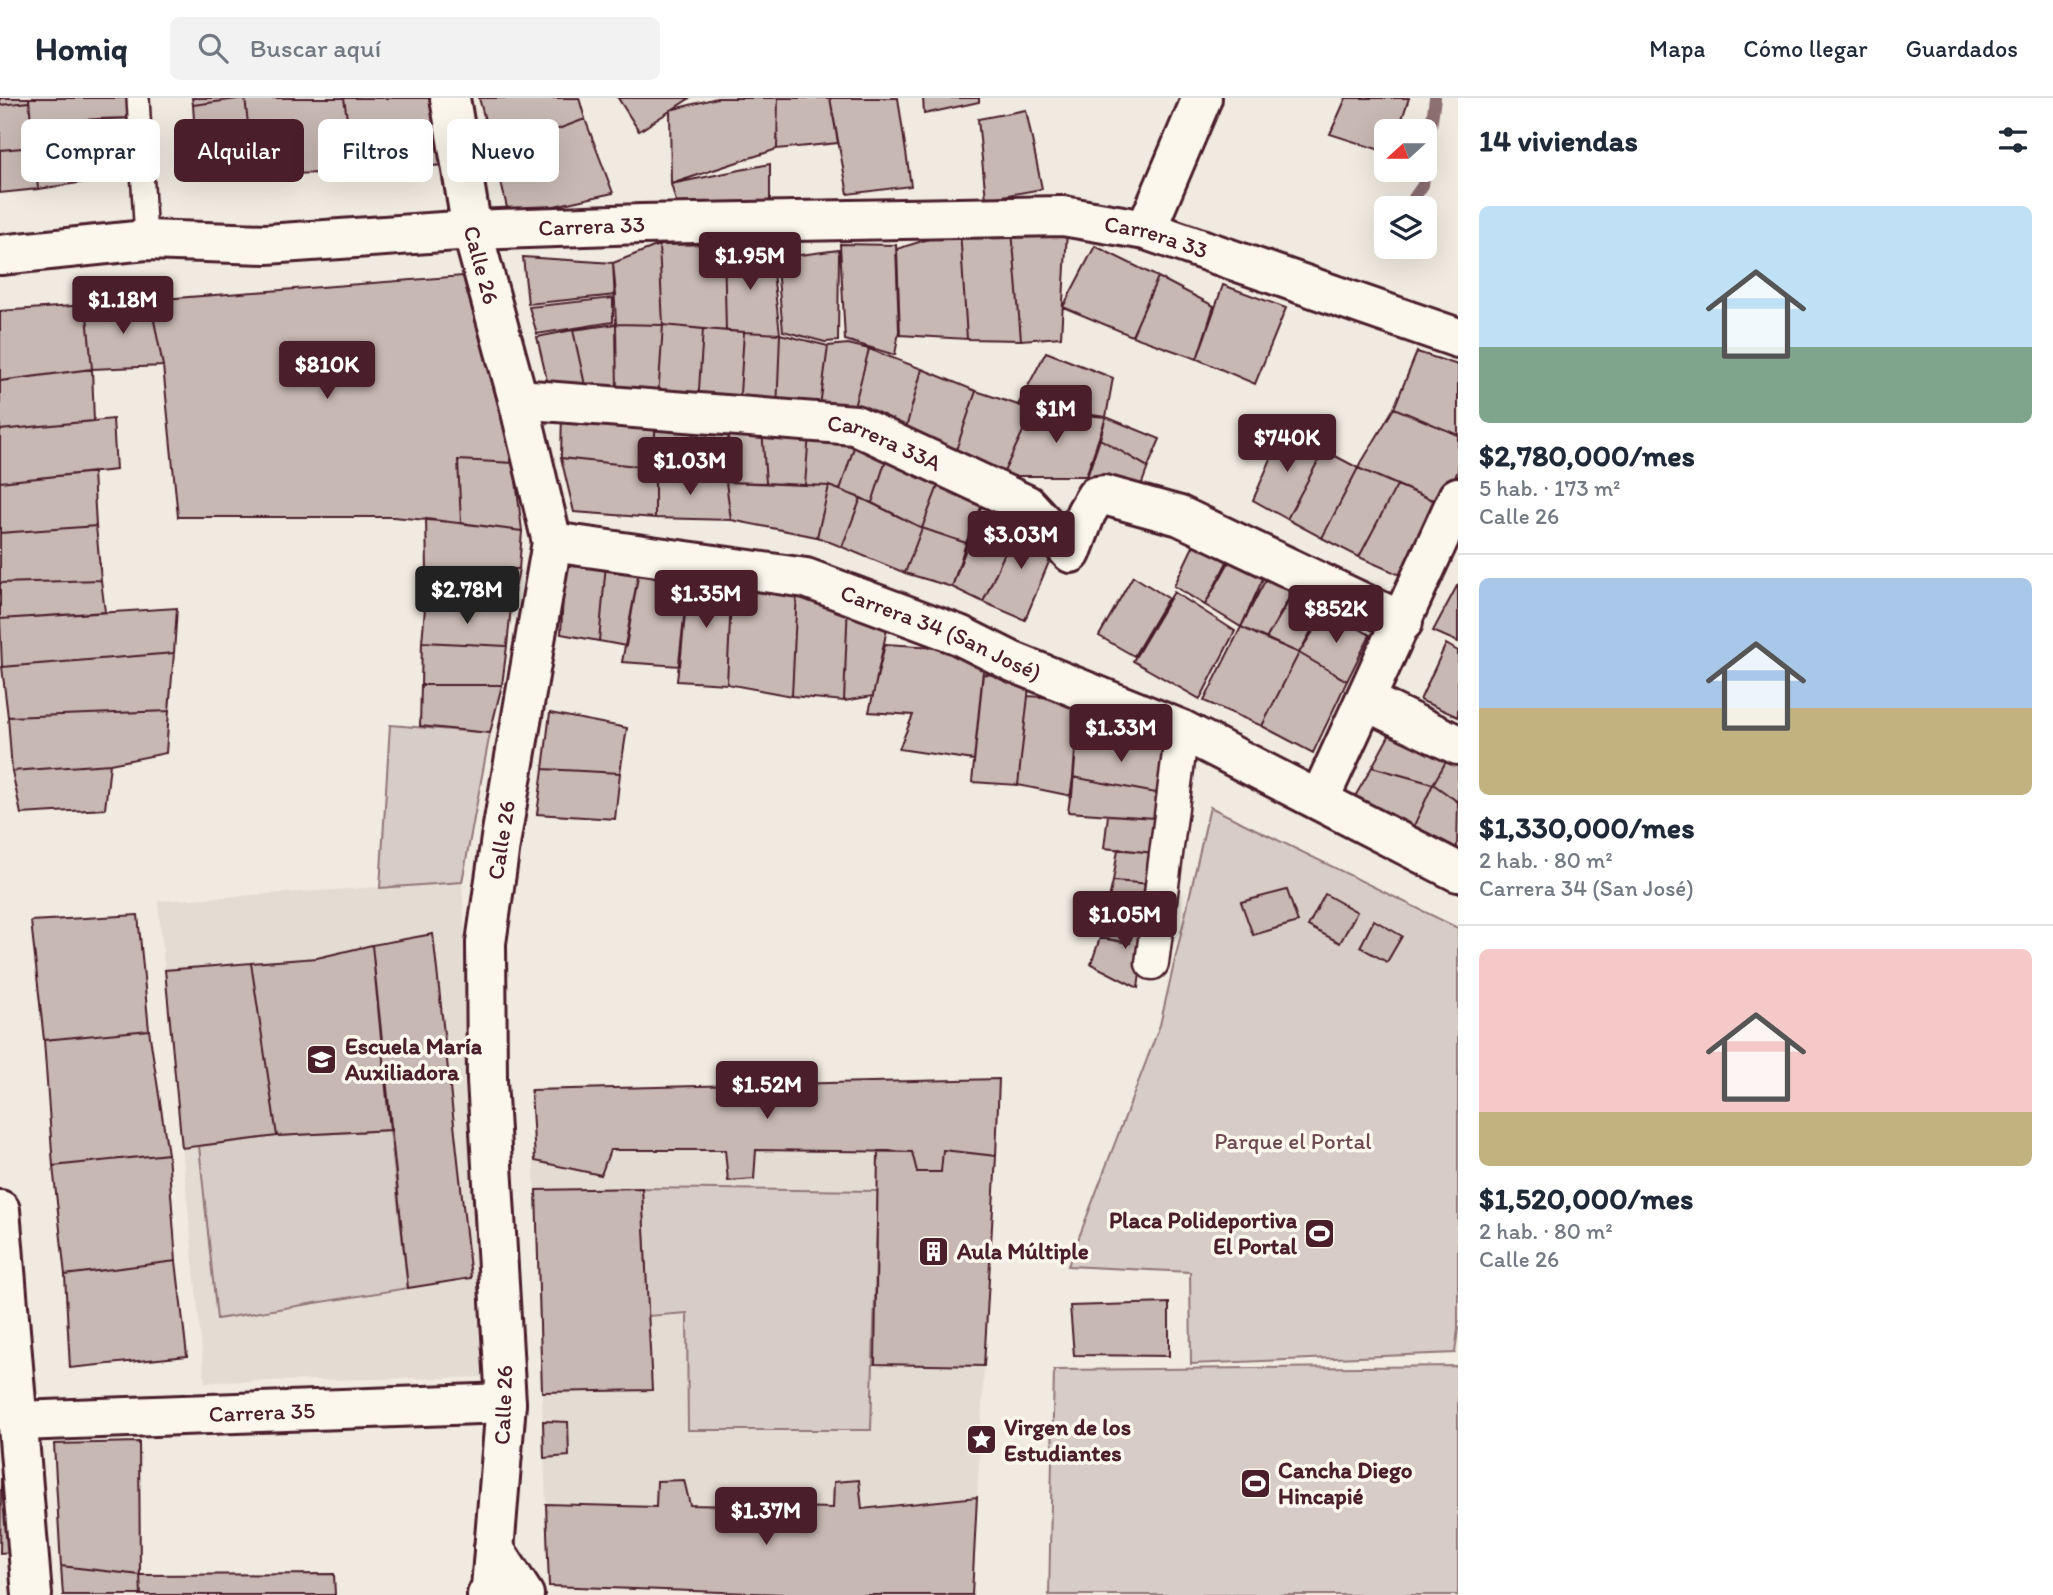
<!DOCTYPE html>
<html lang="es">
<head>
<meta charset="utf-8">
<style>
	:root { --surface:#fff; --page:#f2f2f3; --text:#1f2937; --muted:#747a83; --line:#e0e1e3; --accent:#4a1f2b }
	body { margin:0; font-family:Itim,sans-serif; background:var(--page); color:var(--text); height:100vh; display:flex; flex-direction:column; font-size:26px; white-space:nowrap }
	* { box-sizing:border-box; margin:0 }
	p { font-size:23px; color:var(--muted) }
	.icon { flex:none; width:38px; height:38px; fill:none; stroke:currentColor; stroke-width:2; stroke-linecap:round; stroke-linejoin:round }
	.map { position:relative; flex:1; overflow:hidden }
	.drawer { display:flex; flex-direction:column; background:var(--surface); width:595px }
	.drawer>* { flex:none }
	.banner { position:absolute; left:21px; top:21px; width:665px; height:63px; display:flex; gap:14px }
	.needle { width:46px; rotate:249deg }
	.fabs { position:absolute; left:1374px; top:21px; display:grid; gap:14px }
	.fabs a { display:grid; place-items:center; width:63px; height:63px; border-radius:10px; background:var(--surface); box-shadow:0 7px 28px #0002; font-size:35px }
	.price { position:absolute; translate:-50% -60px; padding:0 16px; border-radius:7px; background:var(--accent); color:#fff; font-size:23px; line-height:46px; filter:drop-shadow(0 2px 4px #0008) }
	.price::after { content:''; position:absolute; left:50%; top:42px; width:21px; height:16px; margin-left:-10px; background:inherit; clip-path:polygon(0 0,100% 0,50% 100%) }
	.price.on { background:#222; color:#fff }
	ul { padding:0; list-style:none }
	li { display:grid; align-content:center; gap:14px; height:371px; padding:0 21px }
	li+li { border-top:2px solid var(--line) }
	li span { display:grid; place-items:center; height:217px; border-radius:10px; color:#555 }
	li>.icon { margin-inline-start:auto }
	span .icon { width:126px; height:126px; fill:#fffc; stroke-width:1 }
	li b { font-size:30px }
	h2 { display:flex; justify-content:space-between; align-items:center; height:84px; padding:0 21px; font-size:30px }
	.pill { padding:0 24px; border-radius:10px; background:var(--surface); box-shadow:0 7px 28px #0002; font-size:24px; line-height:63px }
	.pill.on { background:var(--accent); color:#fff }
	header { display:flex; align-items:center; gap:42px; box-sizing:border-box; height:98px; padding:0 35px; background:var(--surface); border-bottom:2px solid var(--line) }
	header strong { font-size:33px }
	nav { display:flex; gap:38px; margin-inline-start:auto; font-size:24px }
	.search { width:490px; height:63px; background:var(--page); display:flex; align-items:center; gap:18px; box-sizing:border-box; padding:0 24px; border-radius:10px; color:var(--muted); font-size:26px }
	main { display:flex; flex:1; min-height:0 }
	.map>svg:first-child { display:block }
	.built { fill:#e4dbd2 }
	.green { fill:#d8ccc6; stroke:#917678; stroke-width:2 }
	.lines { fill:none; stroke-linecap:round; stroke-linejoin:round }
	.stream { stroke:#8c6f72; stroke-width:12 }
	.building { fill:#c8b8b3; stroke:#4a1f2b; stroke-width:2 }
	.service-casing { stroke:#4a1f2b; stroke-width:26 }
	.pedestrian-casing { stroke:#4a1f2b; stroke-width:37 }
	.minor-casing { stroke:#4a1f2b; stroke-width:44 }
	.service { stroke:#fbf7ec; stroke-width:21 }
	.pedestrian { stroke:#fbf7ec; stroke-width:32 }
	.minor { stroke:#fbf7ec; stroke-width:38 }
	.labels { text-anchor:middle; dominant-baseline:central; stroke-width:7; stroke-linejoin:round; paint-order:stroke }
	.street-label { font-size:23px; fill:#4a1f2b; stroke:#fbf7ec }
	.poi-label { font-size:23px; font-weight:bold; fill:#4a1f2b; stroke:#fbf7ec; text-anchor:start }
	.park-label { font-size:23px; fill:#6e4a52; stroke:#fbf7ec }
</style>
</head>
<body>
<header>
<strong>Homiq</strong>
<div class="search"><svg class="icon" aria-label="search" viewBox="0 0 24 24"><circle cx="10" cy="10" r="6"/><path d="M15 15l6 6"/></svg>Buscar aquí</div>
<nav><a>Mapa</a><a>Cómo llegar</a><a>Guardados</a></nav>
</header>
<main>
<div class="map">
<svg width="1458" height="1497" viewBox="0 0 1458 1497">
	<rect width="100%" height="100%" fill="#f0eae0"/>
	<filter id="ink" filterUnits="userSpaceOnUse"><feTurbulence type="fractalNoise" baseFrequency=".0143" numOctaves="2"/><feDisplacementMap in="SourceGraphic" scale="14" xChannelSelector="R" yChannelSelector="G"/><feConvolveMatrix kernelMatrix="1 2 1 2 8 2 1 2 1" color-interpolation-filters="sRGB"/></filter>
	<g filter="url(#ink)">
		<!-- built -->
		<path class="built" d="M462,784L487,1279L205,1284L158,803Z
			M999,981L972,1497H812L549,1488L531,992Z"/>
		<!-- green -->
		<path class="green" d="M390,627L490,635L462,784L380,790Z
			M1210,709L1458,830V1231L1455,1255L1191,1266L1190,1174L1068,1168L1160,927Z
			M390,1032L408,1190L217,1221L199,1048L277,1038Z
			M642,1090L878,1093L871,1332H688L687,1215L648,1218Z
			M1458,1268V1497H1049L1054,1272Z"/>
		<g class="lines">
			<!-- stream -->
			<path class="stream" d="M1407,110L1423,87L1435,0"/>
		</g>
		<!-- building -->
		<path class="building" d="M0,0H29V4L0,7Z
			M29,0H127L130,20L31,25Z
			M192,0H245L193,7Z
			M245,0L254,77L198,80L193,7Z
			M245,0H344L355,74L254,77Z
			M344,0H432L444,67L355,74Z
			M479,0H579L585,21L494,55Z
			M618,0H690L639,33Z
			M717,0H778L777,51L671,86L670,12Z
			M778,0H830L838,45L777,51Z
			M830,0H898L911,88L848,96Z
			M923,0H979V4L924,16Z
			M1346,0H1409L1398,33H1386V54L1330,36Z
			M29,4L34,49L0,52V7Z
			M1026,12L1042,91L986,101L978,21Z
			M130,20L131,77L99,82L97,21Z
			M97,21L99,82L38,91L31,25Z
			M585,21L613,95L509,118L494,55Z
			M34,49L38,91L0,95V52Z
			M770,66V116L680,118L671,86Z
			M960,131L967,241L900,237L897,151Z
			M960,131L1012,132L1021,242L967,241Z
			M1012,132L1067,133L1061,239L1021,242Z
			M724,146L726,233L663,227L659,147Z
			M724,146L771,157L780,236L726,233Z
			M840,146L896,147L899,233L895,257L845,242Z
			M659,147L663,227L616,226L613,165Z
			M1095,148L1158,179L1132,238L1063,209Z
			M839,152L838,243L825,244L783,233L776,160Z
			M523,159L613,165L616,197L528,206Z
			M463,178L514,365L458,362L461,425L393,419H178L163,268L150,202Z
			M1158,179L1214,208L1197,261L1132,238Z
			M1223,187L1286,210L1255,286L1197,261Z
			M613,200V224L537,236L529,209Z
			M150,202L163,268L92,271L86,207Z
			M86,207L92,271L0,283V213Z
			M616,226L617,295L585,287L573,232Z
			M616,226L663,227L658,300L617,295Z
			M663,227L703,231L698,307L658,300Z
			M703,231L744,234L739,311L698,307Z
			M573,232L585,287L549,291L537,239Z
			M744,234L780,236L777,314L739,311Z
			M780,236L828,248L819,316L777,314Z
			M848,246L869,251L852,317L819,316L828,248Z
			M869,251L922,271L905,334L852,317Z
			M1046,254L1113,280L1106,319L1018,307Z
			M1417,254L1458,267V337L1394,310Z
			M92,271L94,323L0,332V283Z
			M922,271L976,293L955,355L905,334Z
			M976,293L1033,312L1002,378L955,355Z
			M1394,310L1458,337V373L1442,406L1358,370Z
			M1033,312L1106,319L1086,378H1002Z
			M562,314L655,323V370L561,360Z
			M1106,319L1160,341L1148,369L1100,341Z
			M113,321L116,372L0,384V332Z
			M655,323L693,328L696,378L655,370Z
			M693,328L729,329L726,384L696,378Z
			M729,329L762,331L766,385L726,384Z
			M762,331L809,335L805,387L766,385Z
			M1283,333L1324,352L1287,421L1253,402Z
			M809,335L857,340L840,392L829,388L805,387Z
			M857,340L888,355L872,405L840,392Z
			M1100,341L1148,369L1138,396L1084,388Z
			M1324,352L1358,370L1322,440L1287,421Z
			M888,355L941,380L922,430L872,405Z
			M561,360L655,370V420L574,414Z
			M458,362L514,365L522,433L461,425Z
			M655,370L726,384L731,422L655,420Z
			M1358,370L1397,387L1359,459L1322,440Z
			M93,374L96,428L0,435V384Z
			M941,380L982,407L966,445L922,430Z
			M726,384L829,388L817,439L731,422Z
			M1397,387L1442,406L1400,477L1359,459Z
			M829,388L861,400L842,449L817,439Z
			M861,400L922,430L905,475L842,449Z
			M982,407L1019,423L983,504L952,489Z
			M426,421L522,433L519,471L427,472Z
			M1019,423L1058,442L1025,522L983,504Z
			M96,428L101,482L0,485V435Z
			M922,430L966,445L952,489L905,475Z
			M1199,436L1231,456L1205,507L1174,488Z
			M1233,457L1265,476L1241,529L1205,507Z
			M565,458L606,466L599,543L561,536Z
			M606,466L640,467L626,548L599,543Z
			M640,467L689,474L680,568L622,564Z
			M519,471L511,509L425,510L427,472Z
			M689,474L732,481L727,586L677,583Z
			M1268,477L1293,493L1266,541L1241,529Z
			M1133,478L1168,500L1134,558L1099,538Z
			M732,481L797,492L792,598L727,586Z
			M101,482L105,514L0,521V485Z
			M1458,486V544L1433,533Z
			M797,492L848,503L844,603L792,598Z
			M1295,493L1324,510L1299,555L1266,541Z
			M1174,494L1235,533L1200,601L1133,563Z
			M848,503L889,521L873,598L844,603Z
			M511,509L507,548L422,544L425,510Z
			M177,510L174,555L2,569L0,521Z
			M1327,512L1370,537L1347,583L1299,555Z
			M1241,529L1299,555L1262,628L1204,603Z
			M422,544L507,548L502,587H421Z
			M885,546L985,552L974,662L899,651L913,617L869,614Z
			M1446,546L1458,553V619L1420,602Z
			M174,555L169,613L8,619L2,569Z
			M1299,555L1347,583L1313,655L1262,628Z
			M983,576L1030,580L1018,687L972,684Z
			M421,587H502L490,635L420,628Z
			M1028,598L1080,602L1072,698L1018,687Z
			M169,613L166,655L110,666L12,673L8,619Z
			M550,615L627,630L620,675L543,671Z
			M1391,634L1447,662L1433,686L1372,669Z
			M1076,640L1169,649L1161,696L1073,679Z
			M1447,662L1458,667V704L1433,686Z
			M110,666L105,711L21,716L12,673Z
			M1372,669L1433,686L1413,730L1354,700Z
			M543,671L620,675L615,721L537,716Z
			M1073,679L1161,696L1155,720L1068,714Z
			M1433,686L1458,704L1457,751L1413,730Z
			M1108,717L1155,720L1154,755L1104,750Z
			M1118,751L1154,755L1152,786L1113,783Z
			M1113,783L1152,786L1149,810L1136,806L1130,845L1100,840Z
			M1287,792L1298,824L1253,837L1241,804Z
			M1325,796L1357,814L1340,845L1308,828Z
			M1136,806L1149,810L1138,890L1091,866L1100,840L1130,845Z
			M138,817L149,932L44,942L31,823Z
			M1374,822L1402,838L1387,864L1360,849Z
			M433,836L471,1180L408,1190L372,847Z
			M372,847L390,1032L277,1038L251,865L317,860Z
			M251,865L277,1038L182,1050L165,872Z
			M149,932L168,1056L53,1068L44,942Z
			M999,981L996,1058L943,1052L941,1074H917L912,1054L756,1052L754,1081L728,1083L725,1052H610L601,1077L535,1063L531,992Z
			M943,1052L996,1058L984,1268L875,1266L878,1053L912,1054L917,1074H941Z
			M168,1056L176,1163L65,1177L53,1068Z
			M642,1090L652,1292L542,1294L536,1092Z
			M176,1163L187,1258L70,1270L65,1177Z
			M1169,1205V1258L1074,1257L1070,1208Z
			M543,1323L568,1324L569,1358L544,1360Z
			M139,1344L140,1477L61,1468L54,1346Z
			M1,1380L11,1454L0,1455Z
			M684,1382L690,1407L833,1410L834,1384L859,1382L862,1411L977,1399L972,1497H812L549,1488L546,1406L656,1409L657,1383Z
			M61,1468L140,1477L141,1497H63Z
			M334,1476L335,1497H141L140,1477Z"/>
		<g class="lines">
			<defs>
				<path id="service" d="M138,0L146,142"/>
				<path id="pedestrian" d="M1152,865L1182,632"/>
				<g id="minor">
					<path id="s1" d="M450,0L472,132L518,301L552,444L501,740L486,845L487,982L506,1305L491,1490L487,1497"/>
					<path d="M1146,132L1202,0"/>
					<path id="s2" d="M0,157L146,142L267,146L472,132L642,126L1063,118L1146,132L1458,240"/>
					<path id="s3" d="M518,301L855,327L1027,407L1071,455L1086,415L1096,398L1104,397L1180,418L1403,524"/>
					<path id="s4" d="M552,444L806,480L959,537L1013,564L1182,632L1458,774"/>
					<path d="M1366,603L1458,647"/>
					<path d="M1319,702L1458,399"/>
					<path d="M0,1112L32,1497"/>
					<path id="s5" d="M19,1323L506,1305"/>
					<path d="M494,1451L524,1497"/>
				</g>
			</defs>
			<!-- service casing -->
			<use href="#service" class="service-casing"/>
			<!-- pedestrian casing -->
			<use href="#pedestrian" class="pedestrian-casing"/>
			<!-- minor casing -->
			<use href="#minor" class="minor-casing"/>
			<!-- service -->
			<use href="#service" class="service"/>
			<!-- pedestrian -->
			<use href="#pedestrian" class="pedestrian"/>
			<!-- minor -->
			<use href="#minor" class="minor"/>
		</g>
	</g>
	<!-- icons -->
	<defs>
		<symbol id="school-square" viewBox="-11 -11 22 22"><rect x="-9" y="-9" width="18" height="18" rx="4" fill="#4a1f2b" stroke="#fbf7ec"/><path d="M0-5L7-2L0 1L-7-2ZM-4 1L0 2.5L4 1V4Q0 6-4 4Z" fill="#fff"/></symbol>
		<symbol id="stadium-square" viewBox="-11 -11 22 22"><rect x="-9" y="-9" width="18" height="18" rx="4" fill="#4a1f2b" stroke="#fbf7ec"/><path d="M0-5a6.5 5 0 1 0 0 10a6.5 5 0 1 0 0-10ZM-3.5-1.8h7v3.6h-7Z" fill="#fff"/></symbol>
		<symbol id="building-square" viewBox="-11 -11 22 22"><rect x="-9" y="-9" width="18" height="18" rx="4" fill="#4a1f2b" stroke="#fbf7ec"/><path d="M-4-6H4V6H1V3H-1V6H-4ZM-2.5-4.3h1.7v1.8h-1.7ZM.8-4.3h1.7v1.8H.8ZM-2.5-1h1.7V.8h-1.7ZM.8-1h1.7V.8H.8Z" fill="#fff"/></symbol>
		<symbol id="sight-square" viewBox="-11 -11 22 22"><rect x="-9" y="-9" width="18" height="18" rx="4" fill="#4a1f2b" stroke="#fbf7ec"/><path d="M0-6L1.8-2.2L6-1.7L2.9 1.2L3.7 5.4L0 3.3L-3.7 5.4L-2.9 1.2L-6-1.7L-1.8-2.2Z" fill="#fff"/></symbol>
	</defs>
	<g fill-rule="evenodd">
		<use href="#school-square" x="304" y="944" width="35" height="35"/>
		<use href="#stadium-square" x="1302" y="1118" width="35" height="35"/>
		<use href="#building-square" x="916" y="1136" width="35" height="35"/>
		<use href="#sight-square" x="964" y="1324" width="35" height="35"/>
		<use href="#stadium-square" x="1238" y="1368" width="35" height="35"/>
	</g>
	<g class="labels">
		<!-- street labels -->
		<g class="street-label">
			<text stroke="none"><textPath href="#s2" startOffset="593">Carrera 33</textPath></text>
			<text stroke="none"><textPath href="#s2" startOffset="1160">Carrera 33</textPath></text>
			<text stroke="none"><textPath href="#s1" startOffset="170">Calle 26</textPath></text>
			<text stroke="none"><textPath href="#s3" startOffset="371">Carrera 33A</textPath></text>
			<text stroke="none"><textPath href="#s4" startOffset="402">Carrera 34 (San José)</textPath></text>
			<text transform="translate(501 742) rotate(-81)">Calle 26</text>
			<text transform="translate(503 1307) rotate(-88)">Calle 26</text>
			<text stroke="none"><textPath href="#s5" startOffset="243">Carrera 35</textPath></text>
		</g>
		<!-- poi labels -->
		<g class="poi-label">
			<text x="345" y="948">Escuela María<tspan x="345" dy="26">Auxiliadora</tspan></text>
			<text x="1297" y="1122" text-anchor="end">Placa Polideportiva<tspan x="1297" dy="26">El Portal</tspan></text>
			<text x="957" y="1153">Aula Múltiple</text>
			<text x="1004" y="1329">Virgen de los<tspan x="1004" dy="26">Estudiantes</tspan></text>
			<text x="1278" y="1372">Cancha Diego<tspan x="1278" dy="26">Hincapié</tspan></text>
		</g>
		<!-- park labels -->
		<g class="park-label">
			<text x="1293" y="1043">Parque el Portal</text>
		</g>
	</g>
</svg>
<div class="fabs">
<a><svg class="needle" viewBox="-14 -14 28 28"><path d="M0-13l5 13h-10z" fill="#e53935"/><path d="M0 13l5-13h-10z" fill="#747a83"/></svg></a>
<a><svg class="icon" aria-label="layers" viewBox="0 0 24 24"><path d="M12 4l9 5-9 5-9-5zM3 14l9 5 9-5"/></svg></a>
</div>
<b class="price" style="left:750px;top:194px">$1.95M</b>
<b class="price" style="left:123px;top:238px">$1.18M</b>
<b class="price" style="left:327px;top:303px">$810K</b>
<b class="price" style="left:1056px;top:347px">$1M</b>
<b class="price" style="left:1287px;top:376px">$740K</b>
<b class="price" style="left:690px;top:399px">$1.03M</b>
<b class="price" style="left:1021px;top:473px">$3.03M</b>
<b class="price on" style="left:467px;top:528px">$2.78M</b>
<b class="price" style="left:706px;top:532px">$1.35M</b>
<b class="price" style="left:1336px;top:547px">$852K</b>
<b class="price" style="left:1121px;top:666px">$1.33M</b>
<b class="price" style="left:1125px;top:853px">$1.05M</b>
<b class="price" style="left:767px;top:1023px">$1.52M</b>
<b class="price" style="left:766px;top:1449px">$1.37M</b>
<div class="banner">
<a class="pill">Comprar</a>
<a class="pill on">Alquilar</a>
<a class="pill">Filtros</a>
<a class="pill">Nuevo</a>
</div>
</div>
<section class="drawer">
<h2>14 viviendas<svg class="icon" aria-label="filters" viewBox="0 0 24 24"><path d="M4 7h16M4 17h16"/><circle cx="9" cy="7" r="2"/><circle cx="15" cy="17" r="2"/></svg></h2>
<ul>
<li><span style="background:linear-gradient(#bfe0f5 65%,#7fa58c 0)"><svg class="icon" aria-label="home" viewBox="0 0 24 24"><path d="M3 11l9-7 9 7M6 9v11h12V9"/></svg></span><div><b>$2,780,000/mes</b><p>5 hab. · 173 m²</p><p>Calle 26</p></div></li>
<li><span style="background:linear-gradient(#a9c7e8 60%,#c2b280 0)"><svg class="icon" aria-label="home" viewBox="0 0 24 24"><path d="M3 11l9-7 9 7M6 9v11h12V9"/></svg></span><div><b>$1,330,000/mes</b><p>2 hab. · 80 m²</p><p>Carrera 34 (San José)</p></div></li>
<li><span style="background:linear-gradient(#f6c9c9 75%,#c2b280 0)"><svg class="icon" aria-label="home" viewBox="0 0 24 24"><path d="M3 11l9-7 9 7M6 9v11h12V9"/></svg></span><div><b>$1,520,000/mes</b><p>2 hab. · 80 m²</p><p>Calle 26</p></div></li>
</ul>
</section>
</main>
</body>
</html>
